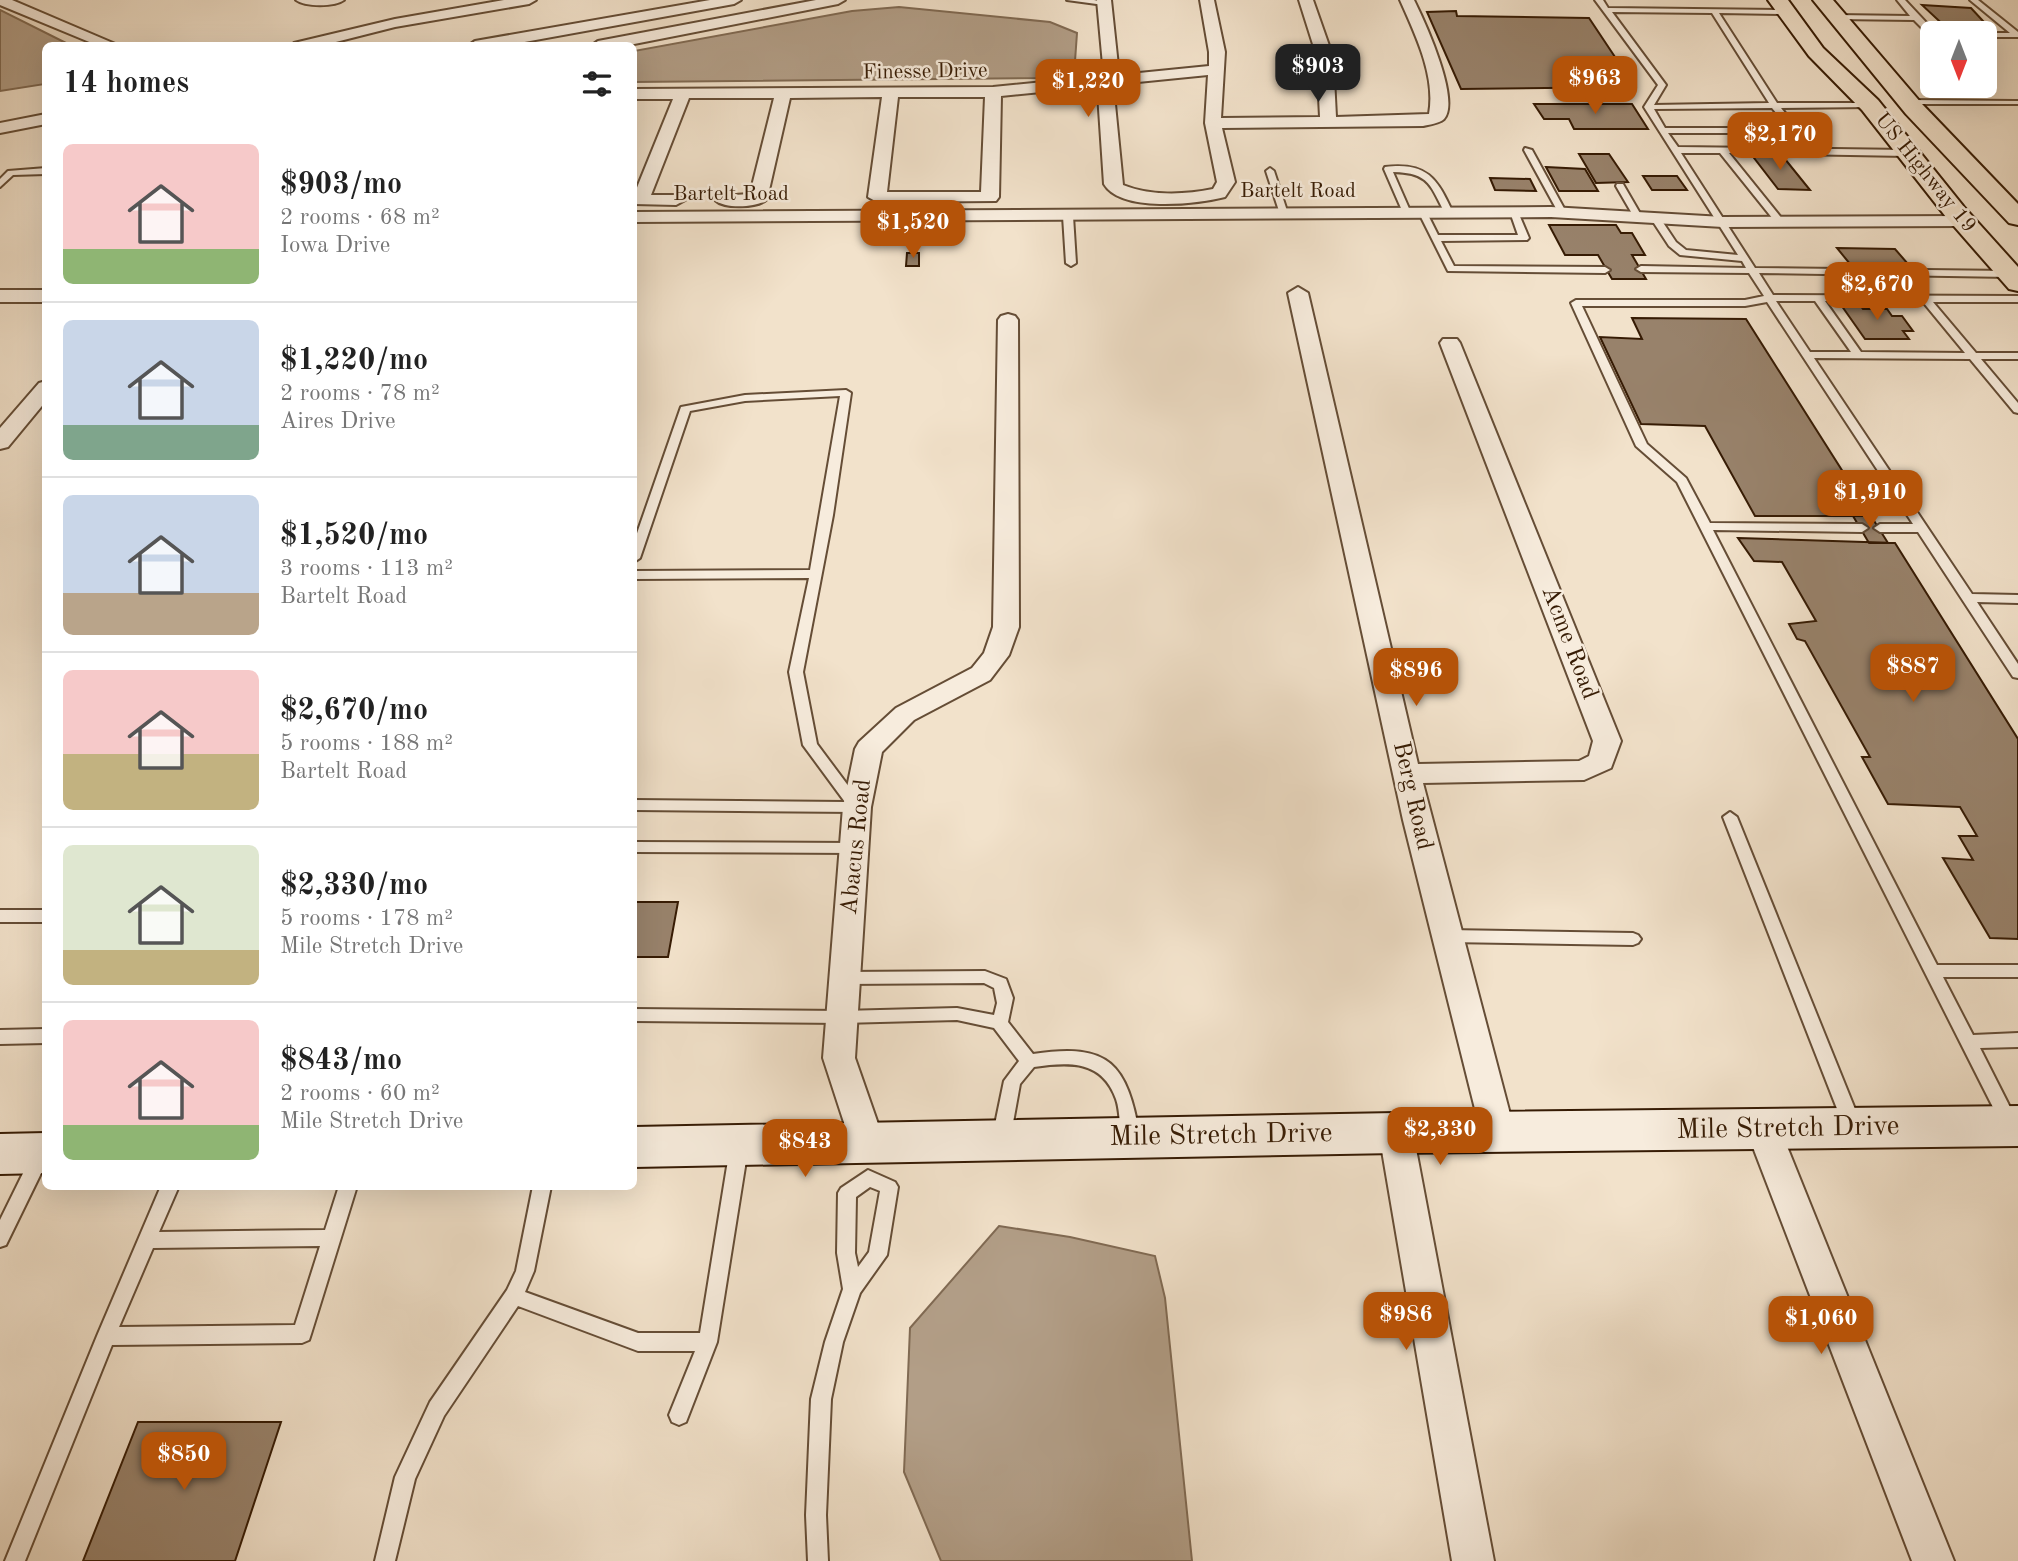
<!DOCTYPE html>
<html lang="en">
<head>
<meta charset="utf-8">
<style>
	:root { --surface:#fff; --page:#f2f2f2; --text:#222; --muted:#767676; --line:#e0e0e0; --accent:#b45309 }
	body { margin:0; font-family:"Old Standard TT",serif; background:var(--page); color:var(--text); height:100vh; display:flex; flex-direction:column; font-size:26px; white-space:nowrap }
	* { box-sizing:border-box; margin:0 }
	p { font-size:23px; color:var(--muted) }
	.icon { flex:none; width:38px; height:38px; fill:none; stroke:currentColor; stroke-width:2; stroke-linecap:round; stroke-linejoin:round }
	.map { position:relative; flex:1; overflow:hidden }
	.side { position:absolute; left:42px; top:42px; width:595px; height:1148px; display:flex; flex-direction:column; background:var(--surface); border-radius:10px; box-shadow:0 7px 28px #0002 }
	.side>* { flex:none }
	.needle { width:46px; rotate:180deg }
	.fabs { position:absolute; left:1920px; top:21px; display:grid; gap:14px }
	.fabs a { display:grid; place-items:center; width:77px; height:77px; border-radius:10px; background:var(--surface); box-shadow:0 7px 28px #0002; font-size:35px }
	.price { position:absolute; translate:-50% -60px; padding:0 16px; border-radius:14px; background:var(--accent); color:#fff; font-size:23px; line-height:46px; filter:drop-shadow(0 2px 4px #0008) }
	.price::after { content:''; position:absolute; left:50%; top:42px; width:21px; height:16px; margin-left:-10px; background:inherit; clip-path:polygon(0 0,100% 0,50% 100%) }
	.price.on { background:#222; color:#fff }
	ul { padding:0; list-style:none }
	li { display:flex; align-items:center; gap:21px; height:175px; padding:0 21px }
	li+li { border-top:2px solid var(--line) }
	li span { display:grid; place-items:center; flex:none; width:196px; height:140px; border-radius:10px; color:#555 }
	li>.icon { margin-inline-start:auto }
	span .icon { width:84px; height:84px; fill:#fffc; stroke-width:1 }
	li b { font-size:30px }
	h2 { display:flex; justify-content:space-between; align-items:center; height:84px; padding:0 21px; font-size:30px }
	.map>svg:first-child { display:block }
	.water { fill:#b29e87; stroke:#806a53; stroke-width:2 }
	.building { fill:#98826b; stroke:#361b04; stroke-width:2 }
	.lines { fill:none; stroke-linecap:round; stroke-linejoin:round }
	.lane-casing { stroke:#654d36; stroke-width:4 }
	.street-casing { stroke:#654d36; stroke-width:4 }
	.secondary-casing { stroke:#361b04; stroke-width:4 }
	.highway-casing { stroke:#361b04; stroke-width:4 }
	.lane { fill:#f7ecdd; fill-rule:evenodd }
	.street { fill:#f7ecdd; fill-rule:evenodd }
	.secondary { fill:#f7ecdd; fill-rule:evenodd }
	.highway { fill:#f2e2cb; fill-rule:evenodd }
	.labels { text-anchor:middle; dominant-baseline:central; stroke-width:5; stroke-linejoin:round; paint-order:stroke }
	.far-street-label { font-size:21px; fill:#361b04; stroke:#f7ecdd }
	.street-label { font-size:24px; fill:#361b04; stroke:#f7ecdd }
	.near-street-label { font-size:28px; fill:#361b04; stroke:#f7ecdd }
</style>
</head>
<body>
<div class="map">
<svg width="2018" height="1561" viewBox="0 0 2018 1561">
	<rect width="100%" height="100%" fill="#f2e2cb"/>
	<filter id="stains"><feTurbulence type="fractalNoise" baseFrequency=".00286" numOctaves="4"/><feColorMatrix values="0 0 0 0 .2 0 0 0 0 .09 0 0 0 0 .02 0 0 0 .5 -.17"/></filter>
	<radialGradient id="worn" r=".72"><stop offset=".6" stop-color="#630" stop-opacity="0"/><stop offset="1" stop-color="#630" stop-opacity=".3"/></radialGradient>
	<!-- water -->
	<path class="water" d="M899,7L1050,22L1077,33L1074,75L1044,78L634,82V51L852,11Z
		M0,10L70,45L46,46L45,84L0,91Z
		M999,1226L1070,1237L1155,1256L1165,1298L1192,1561H941L904,1472L910,1328Z"/>
	<!-- building -->
	<path class="building" d="M1922,5L1971,8L1995,34L1951,32Z
		M1456,11L1457,16L1589,18L1635,87L1461,89L1427,12Z
		M1534,104H1632L1648,129H1574L1569,119H1544Z
		M1579,154H1609L1628,182L1596,183Z
		M1751,154H1781L1810,190L1778,189Z
		M1546,167L1585,169L1598,191H1559Z
		M1643,176H1677L1687,190H1652Z
		M1490,178L1530,179L1536,191L1495,190Z
		M1549,225H1616L1621,233H1632L1645,255H1632L1646,279H1612L1598,255H1565Z
		M1837,248L1895,249L1908,264H1850Z
		M907,253H919V266H906Z
		M1839,302H1858L1863,309H1887L1892,316H1902L1913,331H1903L1909,339H1865Z
		M1632,318L1746,319L1871,516H1755L1705,426L1641,424L1600,337L1642,339Z
		M1853,516H1871L1888,543H1869Z
		M1738,538L1895,543L2018,739V939L1990,938L1943,858L1973,860L1959,836H1977L1960,807L1888,804L1862,757H1870L1805,641L1797,639L1789,624L1816,621L1782,562L1754,561Z
		M634,902H678L668,957H634Z
		M138,1422H281L235,1561H83Z"/>
	<g class="lines">
		<defs>
			<path id="lane" d="M1067,0H1094L1108,3L1104,5Z
				M1595,0H1603L1608,8L1789,10L1786,14L1719,13L1777,103H1870L1874,105L1870,107L1781,108L1800,131L1796,133H1668L1678,147L1907,150L1911,153L1907,156L1729,153L1783,220L1785,222L1780,225L1777,224L1720,153H1681L1755,268L2010,271L2015,274L2010,277L1759,273L1773,295L2018,296V302H1933L1976,353H2018V359H1981L2018,403V413L2014,412L1970,359L1814,358L1972,594L2018,595V603L1977,602L2018,664V678L2013,677L1918,532H1880L1874,528L1880,524H1913L1767,302L1745,306H1582L1647,444L1686,478L1710,523L1862,524L1868,528L1862,532L1713,530L1937,965H2018V977H1943L1973,1035L2018,1033V1047L1980,1048L2018,1123L2016,1129L2010,1131L2004,1129L1677,482L1636,446L1571,303L1576,300H1745L1764,296L1749,273L1641,272L1636,269L1641,266L1746,268L1742,261L1680,255L1669,246L1650,217L1658,215L1676,242L1686,250L1738,255L1644,107L1658,85ZM1612,12L1712,13L1769,103L1654,105L1666,85ZM1772,108L1789,128H1665L1654,109ZM1776,301H1815L1851,352H1810ZM1825,301L1923,302L1965,353L1861,352Z
				M1897,0H1905L1936,33L1929,35L1914,20L1836,19L1832,17L1836,15L1910,16Z
				M1970,0H1978L2018,32V37H1984V33H1982H2010Z
				M1909,100L2015,101H2018V104H1906L1905,102Z
				M1525,148L1532,150L1566,212L1565,214L1558,212L1524,150Z
				M1385,167C1427,162 1437,178 1453,213L1446,215C1430,186 1431,173 1393,172L1411,213L1404,215L1384,169Z
				M46,168V174L13,175L0,187V179L8,171Z
				M1270,168L1274,171L1288,214L1287,216L1280,214L1266,171Z
				M1617,184H1623L1641,215L1640,217H1634L1616,186Z
				M1514,209L1518,212L1529,238L1527,240L1441,241L1454,266L1605,267L1610,270L1605,273L1448,271L1419,213L1426,211L1438,235H1518L1510,212Z
				M1068,213L1073,216L1076,263L1071,266L1066,263L1063,216Z
				M846,390L851,393L833,515L803,672L817,744L864,807L857,812L634,810V800L845,802L803,745L789,672L809,578L634,579V571L810,570L840,396L745,401L690,411L640,558L634,562V542L681,407L745,395Z
				M1730,812L1737,817L1861,1124L1858,1129L1852,1131L1846,1129L1843,1124L1723,817Z
				M634,842L854,843L859,844L861,848L859,852L854,853L634,852Z
				M0,910H46V922H0Z
				M1447,930L1633,933L1638,935L1641,939L1638,943L1633,945L1447,942L1442,940L1439,936L1442,932Z
				M985,971L1006,979L1013,998L1008,1022L1033,1054C1110,1042 1127,1064 1140,1137L1137,1142L1131,1144L1125,1142C1118,1129 1121,1113 1116,1099C1102,1060 1069,1062 1034,1067L1020,1084L1010,1139L1007,1144L1001,1146L995,1144L992,1139L1004,1081L1019,1061L994,1028L957,1020L842,1023L634,1021V1009L842,1011L957,1008L994,1015L997,1003L994,988L984,983L845,984L839,982L837,978L839,974L845,972Z
				M46,1029V1043L0,1044V1030Z
				M739,1141L745,1143L748,1148L717,1342L686,1422L679,1425L672,1422L669,1415L695,1351H638L518,1306L444,1416L415,1479L395,1561H375L395,1477L430,1402L507,1290L516,1271L533,1186H551L534,1271L525,1292L638,1333H700L730,1148L733,1143Z
				M39,1151L45,1153L46,1163L6,1245L0,1247V1220L33,1153Z
				M868,1170L895,1182L898,1187L887,1255L860,1293L843,1342L831,1399L826,1515L828,1561H808L806,1515L811,1399L825,1342L843,1289L837,1253L838,1193L841,1188ZM870,1187L880,1191L869,1252L858,1267L855,1253L856,1197Z
				M161,1186H179L159,1232L325,1230L339,1186H357L311,1334L309,1340L302,1343L112,1345L25,1561H5L97,1336ZM320,1246L295,1325L119,1327L153,1248Z"/>
			<path id="street" d="M0,0H12L120,46H99L0,5Z
				M296,0H344C335,7 305,7 296,0Z
				M504,0H536L529,4L395,27L320,46H292L294,43L395,19Z
				M710,0H741L734,4L503,46H468L475,41Z
				M816,0H845L838,4L624,46H591L598,41Z
				M1097,0H1111L1119,75L1209,66V52L1200,0H1214L1225,52L1221,118L1320,117L1317,57L1299,0H1313L1333,57L1336,117L1429,114C1436,76 1415,34 1400,0H1414C1424,20 1461,100 1444,119C1440,123 1428,125 1423,126L1222,128L1235,182L1225,197C1197,204 1121,213 1104,184L1098,94L1102,86L1001,96L999,197L996,201L877,202L868,197L882,97L790,98L767,199C758,208 724,209 715,200L718,196L750,194L774,98H689L651,195H676L685,200L676,205L634,204V195L673,99H634V89L993,87L1104,76ZM1208,75L1205,123L1217,182L1213,189C1184,195 1150,196 1123,185L1114,94L1118,84ZM898,97H985L981,192H887Z
				M46,114V124L0,133V123Z
				M1551,207L1723,217L1963,216L1972,221L1963,226L1723,227L1551,217L634,222V212Z
				M1298,287L1308,293L1418,764L1579,761L1589,756L1593,741L1440,343L1443,339H1457L1460,343L1621,741L1611,768L1584,780L1423,783L1515,1133L1510,1143L1498,1148L1486,1143L1481,1133L1403,820L1288,293Z
				M0,290H46V302H0Z
				M1008,314L1015,316L1018,320L1019,627L1009,655L990,680L914,720L882,752L871,807L855,1058L885,1144L880,1154L868,1159L856,1154L851,1144L823,1058L843,807L855,749L859,742L896,708L972,668L984,653L993,627L998,320L1001,316Z
				M46,381V401L8,447L0,449V428L39,383Z
				M1763,1115L1775,1119L1780,1129L1954,1561H1912L1746,1129L1751,1119Z
				M1396,1118L1408,1123L1413,1133L1494,1561H1452L1379,1133L1384,1123Z"/>
			<path id="secondary" d="M2018,1106V1146L1396,1153L634,1167V1127L1396,1113Z
				M46,1133V1173L0,1174V1134Z"/>
			<path id="highway" d="M1768,0H1788L1823,48L1878,100L1964,207L2018,267V291L2009,289L1946,217L1862,110L1809,56Z
				M1813,0H1833L1922,104L2018,204V225L2009,223L1906,114Z"/>
		</defs>
		<!-- lane casing -->
		<use href="#lane" class="lane-casing"/>
		<!-- street casing -->
		<use href="#street" class="street-casing"/>
		<!-- secondary casing -->
		<use href="#secondary" class="secondary-casing"/>
		<!-- highway casing -->
		<use href="#highway" class="highway-casing"/>
		<!-- lane -->
		<use href="#lane" class="lane"/>
		<!-- street -->
		<use href="#street" class="street"/>
		<!-- secondary -->
		<use href="#secondary" class="secondary"/>
		<!-- highway -->
		<use href="#highway" class="highway"/>
	</g>
	<g class="labels">
		<!-- far-street labels -->
		<g class="far-street-label">
			<text transform="translate(925 72) rotate(-1)">Finesse Drive</text>
			<text transform="translate(1925 173) rotate(51)">US Highway 19</text>
			<text x="1298" y="191">Bartelt Road</text>
			<text x="731" y="194">Bartelt Road</text>
		</g>
		<!-- street labels -->
		<g class="street-label">
			<text transform="translate(1569 643) rotate(69)">Acme Road</text>
			<text transform="translate(1412 796) rotate(77)">Berg Road</text>
			<text transform="translate(857 847) rotate(-84)">Abacus Road</text>
		</g>
		<!-- near-street labels -->
		<g class="near-street-label">
			<text transform="translate(1788 1129) rotate(-1)">Mile Stretch Drive</text>
			<text transform="translate(1221 1136) rotate(-1)">Mile Stretch Drive</text>
		</g>
	</g>
	<rect width="100%" height="100%" filter="url(#stains)"/>
	<rect width="100%" height="100%" fill="url(#worn)"/>
</svg>
<div class="fabs">
<a><svg class="needle" viewBox="-14 -14 28 28"><path d="M0-13l5 13h-10z" fill="#e53935"/><path d="M0 13l5-13h-10z" fill="#767676"/></svg></a>
</div>
<b class="price on" style="left:1318px;top:104px">$903</b>
<b class="price" style="left:1595px;top:116px">$963</b>
<b class="price" style="left:1088px;top:119px">$1,220</b>
<b class="price" style="left:1780px;top:172px">$2,170</b>
<b class="price" style="left:913px;top:260px">$1,520</b>
<b class="price" style="left:1877px;top:322px">$2,670</b>
<b class="price" style="left:1870px;top:530px">$1,910</b>
<b class="price" style="left:1913px;top:704px">$887</b>
<b class="price" style="left:1416px;top:708px">$896</b>
<b class="price" style="left:1440px;top:1167px">$2,330</b>
<b class="price" style="left:805px;top:1179px">$843</b>
<b class="price" style="left:1406px;top:1352px">$986</b>
<b class="price" style="left:1821px;top:1356px">$1,060</b>
<b class="price" style="left:184px;top:1492px">$850</b>
<section class="side">
<h2>14 homes<svg class="icon" aria-label="filters" viewBox="0 0 24 24"><path d="M4 7h16M4 17h16"/><circle cx="9" cy="7" r="2"/><circle cx="15" cy="17" r="2"/></svg></h2>
<ul>
<li><span style="background:linear-gradient(#f6c9c9 75%,#8fb573 0)"><svg class="icon" aria-label="home" viewBox="0 0 24 24"><path d="M3 11l9-7 9 7M6 9v11h12V9"/></svg></span><div><b>$903/mo</b><p>2 rooms · 68 m²</p><p>Iowa Drive</p></div></li>
<li><span style="background:linear-gradient(#c9d6e8 75%,#7fa58c 0)"><svg class="icon" aria-label="home" viewBox="0 0 24 24"><path d="M3 11l9-7 9 7M6 9v11h12V9"/></svg></span><div><b>$1,220/mo</b><p>2 rooms · 78 m²</p><p>Aires Drive</p></div></li>
<li><span style="background:linear-gradient(#c9d6e8 70%,#b9a48a 0)"><svg class="icon" aria-label="home" viewBox="0 0 24 24"><path d="M3 11l9-7 9 7M6 9v11h12V9"/></svg></span><div><b>$1,520/mo</b><p>3 rooms · 113 m²</p><p>Bartelt Road</p></div></li>
<li><span style="background:linear-gradient(#f6c9c9 60%,#c2b280 0)"><svg class="icon" aria-label="home" viewBox="0 0 24 24"><path d="M3 11l9-7 9 7M6 9v11h12V9"/></svg></span><div><b>$2,670/mo</b><p>5 rooms · 188 m²</p><p>Bartelt Road</p></div></li>
<li><span style="background:linear-gradient(#dfe7d0 75%,#c2b280 0)"><svg class="icon" aria-label="home" viewBox="0 0 24 24"><path d="M3 11l9-7 9 7M6 9v11h12V9"/></svg></span><div><b>$2,330/mo</b><p>5 rooms · 178 m²</p><p>Mile Stretch Drive</p></div></li>
<li><span style="background:linear-gradient(#f6c9c9 75%,#8fb573 0)"><svg class="icon" aria-label="home" viewBox="0 0 24 24"><path d="M3 11l9-7 9 7M6 9v11h12V9"/></svg></span><div><b>$843/mo</b><p>2 rooms · 60 m²</p><p>Mile Stretch Drive</p></div></li>
</ul>
</section>
</div>
</body>
</html>
